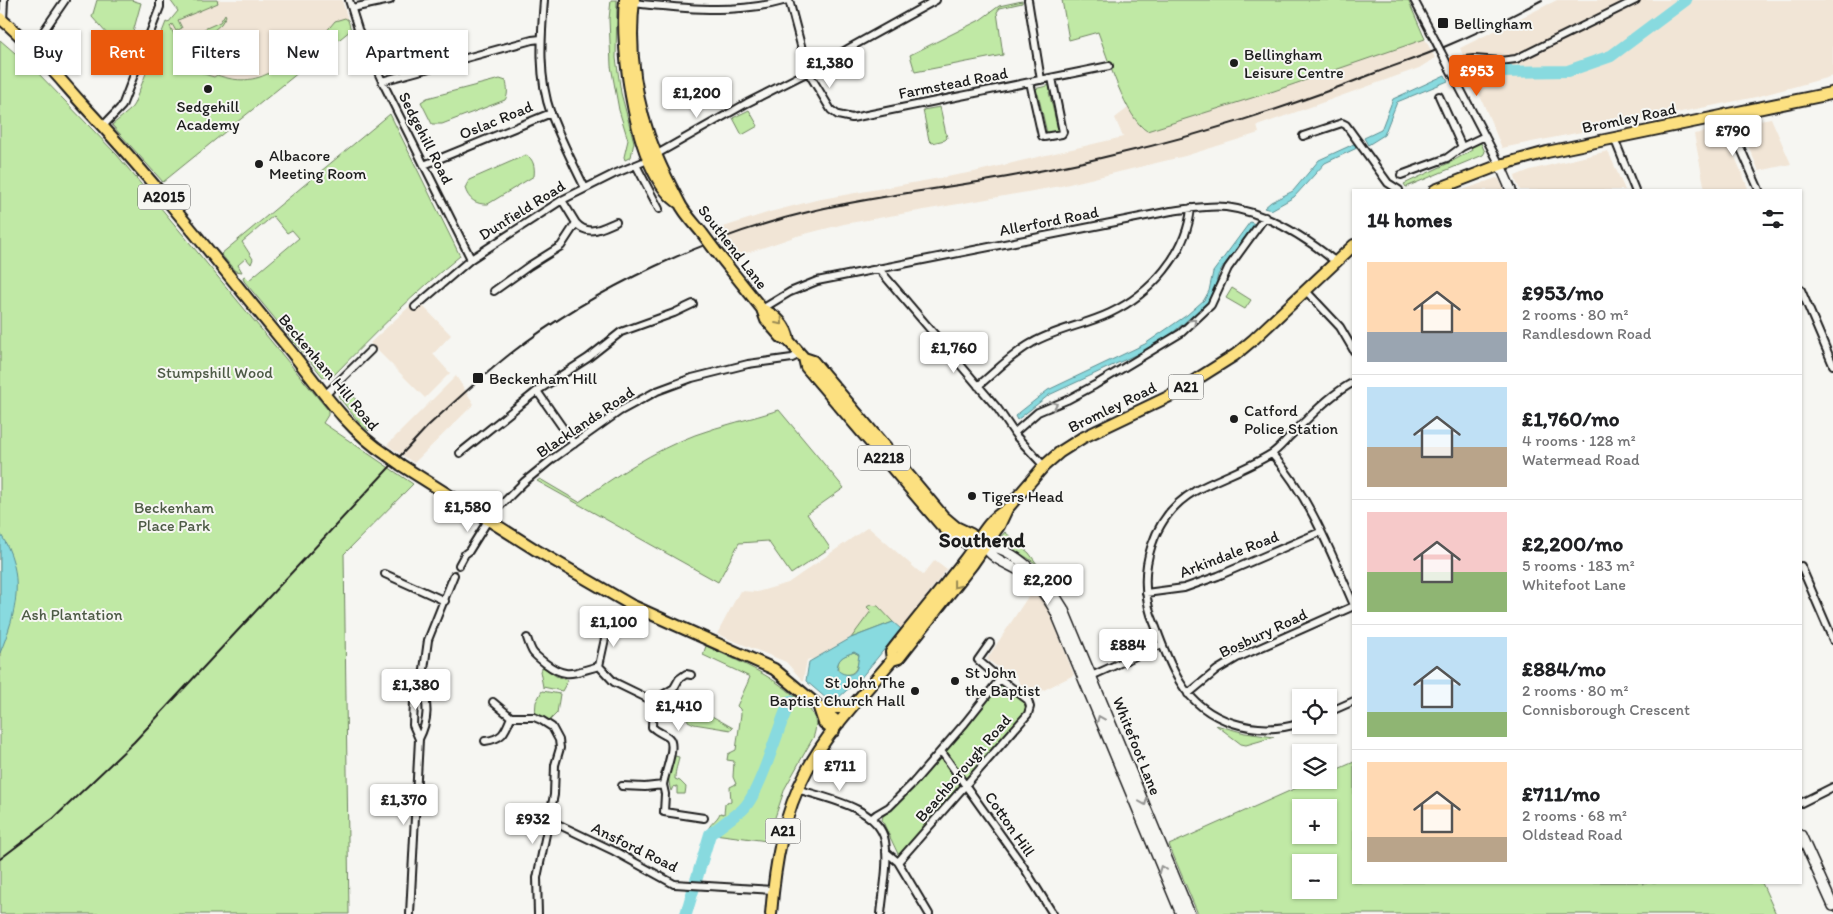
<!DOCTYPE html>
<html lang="en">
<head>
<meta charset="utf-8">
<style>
	:root { --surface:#fff; --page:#f2f2f2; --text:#202124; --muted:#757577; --line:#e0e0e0; --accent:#ea580c }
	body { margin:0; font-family:Itim,sans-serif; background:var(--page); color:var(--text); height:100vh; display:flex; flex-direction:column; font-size:19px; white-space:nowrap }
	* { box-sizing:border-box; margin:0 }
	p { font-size:16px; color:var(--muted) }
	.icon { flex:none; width:28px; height:28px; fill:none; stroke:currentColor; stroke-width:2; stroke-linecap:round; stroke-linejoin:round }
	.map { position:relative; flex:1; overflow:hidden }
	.details { position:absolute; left:1352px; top:189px; width:450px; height:695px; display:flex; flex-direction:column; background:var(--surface); border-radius:0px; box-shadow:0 1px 4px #0004 }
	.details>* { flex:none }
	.hud { position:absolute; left:15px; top:30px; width:475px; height:45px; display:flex; gap:10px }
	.buttons { position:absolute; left:1292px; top:689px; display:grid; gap:10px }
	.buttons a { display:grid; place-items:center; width:45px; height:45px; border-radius:0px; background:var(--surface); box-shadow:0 1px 4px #0004; font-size:25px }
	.price { position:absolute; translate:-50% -42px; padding:0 11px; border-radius:5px; background:#fff; color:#222; font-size:16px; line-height:32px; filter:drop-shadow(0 1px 2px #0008) }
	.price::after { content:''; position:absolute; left:50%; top:30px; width:15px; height:11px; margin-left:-8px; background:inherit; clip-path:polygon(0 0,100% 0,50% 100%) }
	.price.current { background:var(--accent); color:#fff }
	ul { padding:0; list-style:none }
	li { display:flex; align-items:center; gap:15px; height:125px; padding:0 15px }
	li+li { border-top:1px solid var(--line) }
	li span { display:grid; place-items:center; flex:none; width:140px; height:100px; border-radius:0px; color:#555 }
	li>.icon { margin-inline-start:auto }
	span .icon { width:60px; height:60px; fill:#fffc; stroke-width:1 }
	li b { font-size:21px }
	h2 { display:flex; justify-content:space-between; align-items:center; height:60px; padding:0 15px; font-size:21px }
	.pill { padding:0 18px; border-radius:0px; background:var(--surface); box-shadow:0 1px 4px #0004; font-size:18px; line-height:45px }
	.pill.current { background:var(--accent); color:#fff }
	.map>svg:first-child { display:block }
	.built { fill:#f1e5d6 }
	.green { fill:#c0e9a5; stroke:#6e8260; fill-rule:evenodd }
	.water { fill:#88dadf; stroke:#5d8e91; fill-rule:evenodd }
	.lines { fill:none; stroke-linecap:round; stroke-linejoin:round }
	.river { stroke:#88dadf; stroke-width:12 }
	.street-casing { stroke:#1c1c1c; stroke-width:10 }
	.secondary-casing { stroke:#1c1c1c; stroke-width:12 }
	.primary-casing { stroke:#1c1c1c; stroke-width:14 }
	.highway-casing { stroke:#1c1c1c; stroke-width:15 }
	.street { stroke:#f6f6f2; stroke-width:6 }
	.secondary { stroke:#f6f6f2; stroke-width:9 }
	.primary { stroke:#fce080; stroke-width:10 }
	.highway { stroke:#fce080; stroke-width:11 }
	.rail { stroke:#1c1c1c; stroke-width:2 }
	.street-bridge-casing { stroke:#1c1c1c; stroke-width:10; stroke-linecap:butt }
	.primary-bridge-casing { stroke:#1c1c1c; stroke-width:14; stroke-linecap:butt }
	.street-bridge { stroke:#f6f6f2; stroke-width:6 }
	.primary-bridge { stroke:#fce080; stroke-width:10 }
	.oneway { stroke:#978853 }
	.oneway2 { stroke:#949492 }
	.poi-dot { fill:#1c1c1c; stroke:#f6f6f2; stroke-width:2 }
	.labels { text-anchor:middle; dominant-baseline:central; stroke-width:4; stroke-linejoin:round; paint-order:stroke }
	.shield { fill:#f6f6f2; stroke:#5d5d5c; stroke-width:1 }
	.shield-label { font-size:15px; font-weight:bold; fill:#1c1c1c }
	.poi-label { font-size:16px; fill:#1c1c1c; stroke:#f6f6f2; text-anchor:start }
	.street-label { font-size:16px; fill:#1c1c1c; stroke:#f6f6f2 }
	.park-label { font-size:16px; fill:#4d5a45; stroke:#f6f6f2 }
	.district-label { font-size:21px; font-weight:bold; fill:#1c1c1c; stroke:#f6f6f2 }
</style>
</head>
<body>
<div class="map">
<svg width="1833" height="914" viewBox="0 0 1833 914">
	<rect width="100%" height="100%" fill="#f6f6f2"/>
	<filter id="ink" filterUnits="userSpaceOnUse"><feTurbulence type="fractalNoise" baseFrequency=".02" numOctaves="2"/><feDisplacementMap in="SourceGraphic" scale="10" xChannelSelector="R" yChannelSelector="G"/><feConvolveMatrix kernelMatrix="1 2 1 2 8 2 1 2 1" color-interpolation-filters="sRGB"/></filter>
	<g filter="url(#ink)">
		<!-- built -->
		<path class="built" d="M170,0H342L351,30L163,182L112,125L130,110L134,104L166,22L168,23L178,11Z
			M1557,0H1833V76L1756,97L1502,148L1460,48Z
			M1425,39L1435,58L1419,68L1257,126L1259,133L1185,156L1061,186L844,224L797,236L732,258L711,231L770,212L816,200L974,172L1123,137L1115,118L1128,108L1142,128L1147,131L1274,91Z
			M1771,118L1791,164L1759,171L1739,124Z
			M1719,129L1725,133L1748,188L1744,190H1705L1694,134Z
			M1608,151L1625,190H1520L1516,181L1515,176L1530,170Z
			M1496,178L1499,179L1504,190H1463Z
			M410,306L416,312L423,306L451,335L433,354L450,373L425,398L370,343Z
			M456,376L474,404L414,463L387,445Z
			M868,527L923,575L935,560L947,569L901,629L893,622L851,638L814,660L810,659L807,660L803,681L786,662L717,634L740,591L757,592L788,583Z
			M1033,589L1041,599L1049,611L1074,675L1032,696L1020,685L1015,673L1009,676L987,659Z"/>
		<!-- green -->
		<path class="green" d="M97,0H131L141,3L129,47L116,44L92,17Z
			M170,0H217L218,3L178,20L182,28L176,31L172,24L170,26L177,41L185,52L184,61L204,74L214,77L217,75C237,82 254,82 273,71V67L313,44L318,51L325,46L320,39L335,21L345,18L348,20L351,30L163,182L112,125L130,110L134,104L166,22L168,23L178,11Z
			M611,0H617L616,58L621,93L634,142L631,157L625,160L624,157L628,140L619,110L611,66L609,19Z
			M1062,0H1408L1425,39L1274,91L1147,131C1126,119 1107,56 1098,32L1069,40Z
			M1022,1V3L1000,8L997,12L1003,55L915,72L910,55L980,20L999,6Z
			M225,14L226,16L221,24L205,38L203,48L191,51L186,45L187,40L198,43L202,30L220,22Z
			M0,40L37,72L117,155L328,410V415L323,423L413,484L344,554L349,914H0Z
			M500,79L506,81C507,87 509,94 505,100L442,124H432L421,102L427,98Z
			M1051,85L1053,91L1049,92L1058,130L1047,133L1038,94H1035L1034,89Z
			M940,107L947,138L945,140L932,143L929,140L923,110Z
			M749,110L758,126L742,135L733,118Z
			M390,114L460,256C415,292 374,334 334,375L329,377H323L244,281L243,277L245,276L249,280L299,238L292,230L287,233L273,216L242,242L253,259L251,264L246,258L238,265L242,272L235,271L221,254Z
			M1480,141L1485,152L1483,155L1406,187L1404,184L1451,162L1472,150L1469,145Z
			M526,155C534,159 535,168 534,176L488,204C476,205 468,199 465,188L469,180Z
			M1232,288L1251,300L1245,309L1226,298Z
			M344,390H350L355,398L357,406L369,431L361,425L338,396Z
			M779,410L844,488L807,514L830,548L791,574L768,541L739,543L718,582L537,481L540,479L579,502C615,476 653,451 695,435C722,425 751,419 779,410Z
			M1005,532L1029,553L1037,564L1002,542L1000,538Z
			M870,605L878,606L893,622L851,638L871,611L867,607Z
			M706,646C738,661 770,674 797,698C803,703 810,708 813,715C817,722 816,730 813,738L785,788L767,841L707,833C709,823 717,821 720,813L724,814L725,804L731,801L730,787L736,784L733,777L734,761L727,760L728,754L736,750L741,714L740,709L737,706C741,697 746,687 750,677L703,655Z
			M854,652L859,655C858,666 856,677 842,674L838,671C836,658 843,656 854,652Z
			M543,667L556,676L568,680L562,691L543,687L540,671Z
			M1002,683L1025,701L1027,704V711L901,855L898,854L882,820L883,816L890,811L947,749L999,684Z
			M542,691L560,694L557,713L550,720L535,714L536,702Z
			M691,708L703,711L733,728L731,730L694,724L688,721C687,716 687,712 691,708Z
			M1216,725L1245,733L1274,737L1246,745L1241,744Z
			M675,756L679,757C678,765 675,769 675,779L680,781L686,787L685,794H677V786L673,787L671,791C667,779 668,767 675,756Z
			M1354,762V882H1642L1643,884L1647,882L1762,883L1776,914H1198L1169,845L1314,780H1329V773ZM1301,808H1329V835H1301ZM1301,862H1329V890H1301Z"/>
		<!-- water -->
		<path class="water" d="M1445,75L1448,81L1397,102L1384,135L1368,145L1364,138L1381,130L1393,99Z
			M1356,143L1359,147L1325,163L1294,197L1271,210L1264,208L1271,202L1293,191L1319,160Z
			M1250,222L1255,224L1222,268L1218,275L1214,292L1208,303L1171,334L1148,349L1049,395L1017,420L1015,416L1048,390L1145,344L1187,315L1204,300L1209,291L1213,272Z
			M0,533C26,573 17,612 0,653Z
			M893,622L901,629L855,685C846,689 842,696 834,701L827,699L806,681L809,662L851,638ZM854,652L859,655C858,659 858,664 857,667C855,677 842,676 837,669C838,657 844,656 854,652Z"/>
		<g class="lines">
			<!-- river -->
			<path class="river" d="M1497,72L1568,71L1611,56L1686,0
				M741,811C760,796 778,726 790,701
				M686,914L710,834L735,815"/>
			<defs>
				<path id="street" d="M349,0L358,29L382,81L471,259
					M544,0C541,38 538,78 551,114C561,140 573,164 585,188
					M789,0L808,72L831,110L838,115L852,118L1109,66
					M1028,0L1041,80
					M1414,0L1435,40
					M632,3C683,8 736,15 787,0
					M352,8L390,0
					M3,21L4,0
					M32,48L65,0
					M1441,52L1500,165
					M1449,68L1465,60L1474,59L1500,61L1516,59L1636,0
					M382,81L532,40L541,39
					M1030,82L1042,136L1044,137L1062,134L1063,132L1052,78
					M1439,96L1462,147
					M1726,115L1759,190
					M103,126L122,106L160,7V0
					M1303,136L1342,123L1346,125L1388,183L1399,190
					M1614,138L1635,190
					M424,165L551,113
					M636,165L659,209
					M1401,175L1447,158L1462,147L1485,136
					M576,223C588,237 602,228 616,222
					M878,268L998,409L1017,437L1044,466
					M1801,290L1833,365
					M494,291L529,266L561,246L576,223L562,200
					M1306,291L1340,327L1354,351
					M415,307L471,259L562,200L614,174L643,162L747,103L808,72L851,47L936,0
					M762,309L790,292L817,281L1171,211C1189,209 1208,205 1226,207C1266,212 1305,237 1336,262
					M978,386C995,372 1012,354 1032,343C1056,329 1085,325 1110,313C1150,294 1187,254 1191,208
					M537,391L574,444
					M325,395L371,350
					M1014,433L1038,412L1067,400L1095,385L1181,333L1211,305L1228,268L1265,217
					M460,453L537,391L588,358L621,332L674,313L693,304
					M1272,454C1310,497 1331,553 1354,605
					M459,565L465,554L469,551L492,514L524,482L551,460L620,411L657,391L692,378L748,364L792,358L800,354
					M1801,566L1833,640
					M385,574L445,601
					M1146,593L1184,588L1218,576L1320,532
					M527,638C532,653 532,653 545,663C567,680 575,672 599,666
					M990,643L978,660L1000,679
					M599,666L614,682L653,701L652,727C658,733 665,734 669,738C677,746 664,774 663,785L645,787L622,786
					M599,666L606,634L614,625L623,620L631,605
					M1087,678L1162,644
					M1188,694L1217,670L1237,658L1354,606
					M653,701L674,688L679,679L686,674L691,675
					M493,702L511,717H534L541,720L552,727L559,740L560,748L555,765L554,795L537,878L538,914
					M1329,712L1354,701
					M1301,723C1257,737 1205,723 1180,682C1167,661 1160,637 1151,615C1137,570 1152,516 1195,491C1219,478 1247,469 1271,454C1278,450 1284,442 1290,436C1310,417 1329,395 1354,382
					M419,739L413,725L414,702L422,684L428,640L454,575
					M485,741C503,739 505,732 511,717
					M941,751L1023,866L1053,914
					M663,785L665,794L664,812L704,818
					M797,789C824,798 879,807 885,841C889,863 883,892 881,914
					M1801,803L1833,787
					M872,818L877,814L889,807L913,783L965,723L1000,679L1028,700L1030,707L1028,714L898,862
					M549,820L614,851L674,884L773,890
					M886,852L898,862L929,914
					M410,914L419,739C429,719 428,706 422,684"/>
				<path id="secondary" d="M1500,165L1511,190
					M1801,835L1833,906
					M1181,914L1055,611C1047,596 1037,583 1023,573C1010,564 992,560 985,546C1012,545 1050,585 1063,608L1190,914"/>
				<path id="primary" d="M625,0C620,49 635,175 679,203
					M634,0C628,52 636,106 656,154C662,170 671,186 679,202C684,213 694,223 702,233
					M0,18C31,44 57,76 84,106C153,180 216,260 280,338C314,378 342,426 387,455
					M1435,190L1500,165L1547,152L1726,115
					M714,249L762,309L766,320L781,337L789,341L804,358L806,367L940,524L949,533L969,544L975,542
					M762,309C776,315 787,326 789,341
					M804,358L813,361L943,516L956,527L971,534L975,542L980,544
					M401,465L536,550L631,605L774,669L839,723
					M892,660L891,652C915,621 941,590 965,559C979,541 986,521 1007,509
					M819,708L824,723L834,731
					M820,708H839L853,705
					M771,914C775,864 783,814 807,770C829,729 863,695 892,660L899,658L972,565L999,526L1007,509L1044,466L1060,452L1082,438L1170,396L1235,355L1254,339L1354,245"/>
				<path id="highway" d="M1726,115L1833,93"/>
			</defs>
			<!-- street casing -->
			<use href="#street" class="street-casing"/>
			<!-- secondary casing -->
			<use href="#secondary" class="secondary-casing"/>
			<!-- primary casing -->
			<use href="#primary" class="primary-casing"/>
			<!-- highway casing -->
			<use href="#highway" class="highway-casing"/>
			<!-- street -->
			<use href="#street" class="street"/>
			<!-- secondary -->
			<use href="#secondary" class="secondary"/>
			<!-- primary -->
			<use href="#primary" class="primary"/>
			<!-- highway -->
			<use href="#highway" class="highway"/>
			<!-- rail -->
			<path class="rail" d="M0,859L54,818L134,742L428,426C454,402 481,377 510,354C596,287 709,235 816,210C881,195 948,188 1013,176C1045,170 1077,164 1109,156C1199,136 1289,107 1375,73C1398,64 1421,57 1444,47C1477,33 1510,17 1542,0"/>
			<defs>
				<path id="street-bridge" d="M1435,40L1441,52"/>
				<path id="primary-bridge" d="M702,233L714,249
					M387,455L401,465"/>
			</defs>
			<!-- street-bridge casing -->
			<use href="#street-bridge" class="street-bridge-casing"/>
			<!-- primary-bridge casing -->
			<use href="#primary-bridge" class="primary-bridge-casing"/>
			<!-- street-bridge -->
			<use href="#street-bridge" class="street-bridge"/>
			<!-- primary-bridge -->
			<use href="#primary-bridge" class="primary-bridge"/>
		</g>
		<!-- one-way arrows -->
		<defs><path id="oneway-chevron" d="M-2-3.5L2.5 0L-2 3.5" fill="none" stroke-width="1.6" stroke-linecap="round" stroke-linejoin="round" transform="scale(1.25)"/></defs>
		<g class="oneway">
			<use href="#oneway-chevron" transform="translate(780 322) rotate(49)"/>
			<use href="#oneway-chevron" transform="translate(956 585) rotate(128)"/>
		</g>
		<g class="oneway2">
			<use href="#oneway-chevron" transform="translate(1193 322) rotate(-43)"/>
			<use href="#oneway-chevron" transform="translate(1054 405) rotate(-22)"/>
			<use href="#oneway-chevron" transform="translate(1100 719) rotate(-113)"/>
			<use href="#oneway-chevron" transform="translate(1144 802) rotate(67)"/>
			<use href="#oneway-chevron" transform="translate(1162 869) rotate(-112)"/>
		</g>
	</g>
	<!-- markers -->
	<g class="poi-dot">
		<rect x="1437" y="17" width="12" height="12" rx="2.5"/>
		<circle cx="1234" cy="63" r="5"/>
		<circle cx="208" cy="89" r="5"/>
		<circle cx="259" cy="164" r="5"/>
		<rect x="472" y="372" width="12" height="12" rx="2.5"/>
		<circle cx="1234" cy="419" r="5"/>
		<circle cx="972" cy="496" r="5"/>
		<circle cx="955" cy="681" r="5"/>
		<circle cx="915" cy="691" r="5"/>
	</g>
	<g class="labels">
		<!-- shield labels -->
		<g class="shield">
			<rect x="138" y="184.5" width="52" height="25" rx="4"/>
			<rect x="1168.5" y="374.5" width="35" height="25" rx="4"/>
			<rect x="858" y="445.5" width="52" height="25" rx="4"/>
			<rect x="765.5" y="818.5" width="35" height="25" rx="4"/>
		</g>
		<g class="shield-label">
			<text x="164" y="197">A2015</text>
			<text x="1186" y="387">A21</text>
			<text x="884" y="458">A2218</text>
			<text x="783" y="831">A21</text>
		</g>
		<!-- poi labels -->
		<g class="poi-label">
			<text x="1454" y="23">Bellingham</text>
			<text x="1244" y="54">Bellingham<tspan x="1244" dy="18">Leisure Centre</tspan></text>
			<text x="208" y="106" text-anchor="middle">Sedgehill<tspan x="208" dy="18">Academy</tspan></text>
			<text x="269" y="155">Albacore<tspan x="269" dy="18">Meeting Room</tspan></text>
			<text x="489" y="378">Beckenham Hill</text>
			<text x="1244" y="410">Catford<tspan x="1244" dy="18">Police Station</tspan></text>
			<text x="982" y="496">Tigers Head</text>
			<text x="965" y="672">St John<tspan x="965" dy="18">the Baptist</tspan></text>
			<text x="905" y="682" text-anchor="end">St John The<tspan x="905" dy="18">Baptist Church Hall</tspan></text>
		</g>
		<!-- street labels -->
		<g class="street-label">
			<text transform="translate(953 83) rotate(-11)">Farmstead Road</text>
			<text transform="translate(1629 118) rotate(-12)">Bromley Road</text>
			<text transform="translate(496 120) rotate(-22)">Oslac Road</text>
			<text transform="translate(426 138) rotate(63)">Sedgehill Road</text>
			<text transform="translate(522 210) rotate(-32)">Dunfield Road</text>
			<text transform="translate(1049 221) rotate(-11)">Allerford Road</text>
			<text transform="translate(733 247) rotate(52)">Southend Lane</text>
			<text transform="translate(329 372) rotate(50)">Beckenham Hill Road</text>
			<text transform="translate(1112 407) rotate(-26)">Bromley Road</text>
			<text transform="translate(585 422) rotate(-34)">Blacklands Road</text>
			<text transform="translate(1229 554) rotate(-21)">Arkindale Road</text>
			<text transform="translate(1263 633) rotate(-25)">Bosbury Road</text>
			<text transform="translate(1137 746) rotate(68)">Whitefoot Lane</text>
			<text transform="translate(963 768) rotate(-49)">Beachborough Road</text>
			<text transform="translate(1010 824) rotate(55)">Cotton Hill</text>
			<text transform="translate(635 847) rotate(26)">Ansford Road</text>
		</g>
		<!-- park labels -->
		<g class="park-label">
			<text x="215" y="372">Stumpshill Wood</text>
			<text x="174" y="507">Beckenham<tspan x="174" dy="18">Place Park</tspan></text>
			<text x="72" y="614">Ash Plantation</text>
		</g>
		<!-- district labels -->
		<g class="district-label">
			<text x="982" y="539">Southend</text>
		</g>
	</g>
</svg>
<div class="buttons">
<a><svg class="icon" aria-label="locate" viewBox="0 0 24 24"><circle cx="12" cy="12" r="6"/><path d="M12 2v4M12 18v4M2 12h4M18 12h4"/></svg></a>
<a><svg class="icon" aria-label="layers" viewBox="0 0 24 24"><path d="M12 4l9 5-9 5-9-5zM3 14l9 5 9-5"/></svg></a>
<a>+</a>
<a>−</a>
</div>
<b class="price" style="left:830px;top:89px">£1,380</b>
<b class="price current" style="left:1477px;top:97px">£953</b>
<b class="price" style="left:697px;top:119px">£1,200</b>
<b class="price" style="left:1733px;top:157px">£790</b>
<b class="price" style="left:954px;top:374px">£1,760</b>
<b class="price" style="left:468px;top:533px">£1,580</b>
<b class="price" style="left:1048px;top:606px">£2,200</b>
<b class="price" style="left:614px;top:648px">£1,100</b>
<b class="price" style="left:1128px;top:671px">£884</b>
<b class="price" style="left:416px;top:711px">£1,380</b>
<b class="price" style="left:679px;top:732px">£1,410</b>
<b class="price" style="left:840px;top:792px">£711</b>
<b class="price" style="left:404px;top:826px">£1,370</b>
<b class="price" style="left:533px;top:845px">£932</b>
<div class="hud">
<a class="pill">Buy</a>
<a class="pill current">Rent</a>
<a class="pill">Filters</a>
<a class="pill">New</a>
<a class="pill">Apartment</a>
</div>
<section class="details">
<h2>14 homes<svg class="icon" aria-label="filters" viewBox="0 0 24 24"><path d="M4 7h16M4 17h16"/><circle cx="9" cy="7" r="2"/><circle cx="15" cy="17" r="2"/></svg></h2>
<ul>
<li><span style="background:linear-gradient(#ffd9b3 70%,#9aa5b1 0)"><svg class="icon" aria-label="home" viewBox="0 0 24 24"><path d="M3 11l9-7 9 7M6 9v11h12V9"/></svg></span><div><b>£953/mo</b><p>2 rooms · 80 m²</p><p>Randlesdown Road</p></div></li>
<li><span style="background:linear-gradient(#bfe0f5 60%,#b9a48a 0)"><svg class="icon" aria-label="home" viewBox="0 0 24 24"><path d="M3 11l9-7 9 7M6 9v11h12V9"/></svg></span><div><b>£1,760/mo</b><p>4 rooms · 128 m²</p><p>Watermead Road</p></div></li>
<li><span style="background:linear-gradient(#f6c9c9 60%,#8fb573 0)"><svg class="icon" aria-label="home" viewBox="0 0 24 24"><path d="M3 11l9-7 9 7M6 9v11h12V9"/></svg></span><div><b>£2,200/mo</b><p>5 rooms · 183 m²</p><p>Whitefoot Lane</p></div></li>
<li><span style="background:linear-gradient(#bfe0f5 75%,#8fb573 0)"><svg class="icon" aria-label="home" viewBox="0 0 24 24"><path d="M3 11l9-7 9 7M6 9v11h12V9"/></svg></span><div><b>£884/mo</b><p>2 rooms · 80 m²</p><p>Connisborough Crescent</p></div></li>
<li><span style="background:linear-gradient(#ffd9b3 75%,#b9a48a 0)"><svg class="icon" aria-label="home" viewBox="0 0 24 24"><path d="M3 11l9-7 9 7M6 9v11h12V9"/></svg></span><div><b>£711/mo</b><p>2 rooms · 68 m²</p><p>Oldstead Road</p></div></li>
</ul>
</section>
</div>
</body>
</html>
